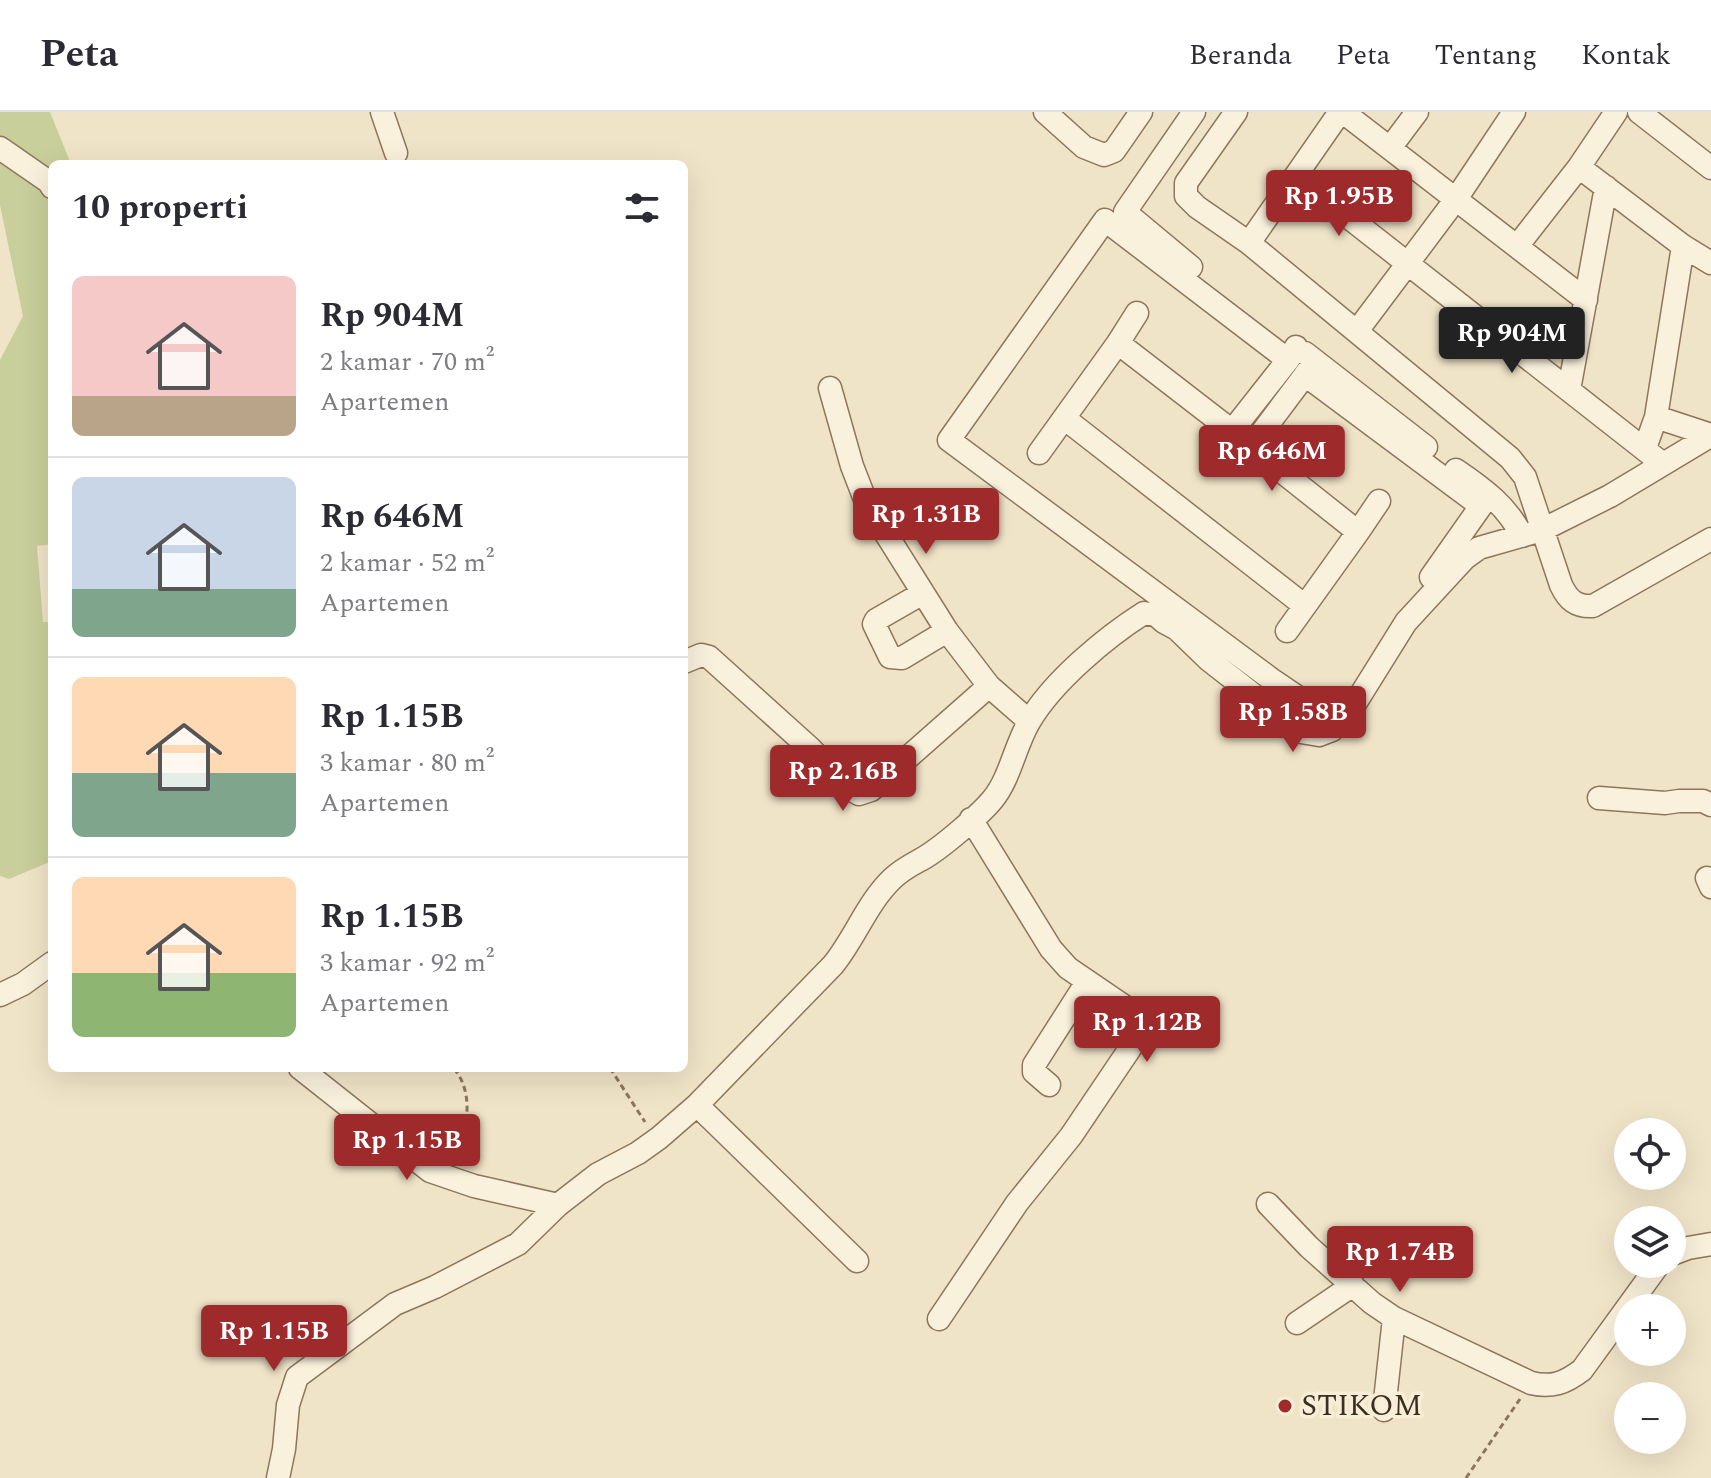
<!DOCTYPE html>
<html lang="id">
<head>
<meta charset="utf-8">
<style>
	:root { --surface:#fff; --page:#f7f7f7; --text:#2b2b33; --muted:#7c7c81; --line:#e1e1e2; --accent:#9e2a2b }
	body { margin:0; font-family:Spectral,serif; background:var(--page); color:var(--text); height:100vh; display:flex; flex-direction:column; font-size:30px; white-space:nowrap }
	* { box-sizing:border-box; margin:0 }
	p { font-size:26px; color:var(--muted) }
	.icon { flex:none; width:44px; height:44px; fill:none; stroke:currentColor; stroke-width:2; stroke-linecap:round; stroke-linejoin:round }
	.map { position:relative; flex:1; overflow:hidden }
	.sheet { position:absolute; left:48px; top:48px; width:640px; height:912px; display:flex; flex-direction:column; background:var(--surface); border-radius:12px; box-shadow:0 8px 32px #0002 }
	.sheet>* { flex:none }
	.tools { position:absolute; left:1614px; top:1006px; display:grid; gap:16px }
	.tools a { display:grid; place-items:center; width:72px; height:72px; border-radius:50%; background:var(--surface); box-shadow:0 8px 32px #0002; font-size:40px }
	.price { position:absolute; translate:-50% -68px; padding:0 18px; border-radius:8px; background:var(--accent); color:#fff; font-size:26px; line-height:52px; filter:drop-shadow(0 2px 4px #0008) }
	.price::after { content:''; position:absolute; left:50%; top:48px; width:24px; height:18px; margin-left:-12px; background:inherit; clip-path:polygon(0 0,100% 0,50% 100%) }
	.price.on { background:#222; color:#fff }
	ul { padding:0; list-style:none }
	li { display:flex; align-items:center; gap:24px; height:200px; padding:0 24px }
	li+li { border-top:2px solid var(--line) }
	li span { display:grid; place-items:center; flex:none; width:224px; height:160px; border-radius:12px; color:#555 }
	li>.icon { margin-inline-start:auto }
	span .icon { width:96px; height:96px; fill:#fffc; stroke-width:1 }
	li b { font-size:34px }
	h2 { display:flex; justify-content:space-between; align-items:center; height:96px; padding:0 24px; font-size:34px }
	header { display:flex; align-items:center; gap:48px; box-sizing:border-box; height:112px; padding:0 40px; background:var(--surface); border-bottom:2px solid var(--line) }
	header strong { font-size:38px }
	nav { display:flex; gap:44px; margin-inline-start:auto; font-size:28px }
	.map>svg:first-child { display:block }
	.green { fill:#c9cf9b }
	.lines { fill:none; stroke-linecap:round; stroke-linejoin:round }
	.minor-casing { stroke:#8d765c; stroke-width:25 }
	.path { stroke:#8d765c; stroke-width:3; stroke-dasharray:6 4; stroke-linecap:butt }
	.minor { stroke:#faf1dc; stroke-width:22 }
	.poi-dot { fill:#9e2a2b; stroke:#f7eed8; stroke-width:3 }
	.labels { text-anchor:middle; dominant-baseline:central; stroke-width:7; stroke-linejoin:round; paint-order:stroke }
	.poi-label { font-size:30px; fill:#3d2e20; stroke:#f7eed8; text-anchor:start }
</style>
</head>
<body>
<header>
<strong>Peta</strong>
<nav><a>Beranda</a><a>Peta</a><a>Tentang</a><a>Kontak</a></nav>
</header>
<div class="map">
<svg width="1711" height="1366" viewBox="0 0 1711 1366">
	<rect width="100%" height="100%" fill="#f0e4c8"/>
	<!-- green -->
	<path class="green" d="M0,0H50L71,52H52V432L37,434L43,510H52V749L9,767L0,764V248L23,204L0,93Z"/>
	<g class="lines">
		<defs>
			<path id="minor" d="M382,0L396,41
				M1045,0L1084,35L1104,43L1114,39L1141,0
				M1236,0L1186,71V84L1197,95L1249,131L1510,346L1525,365L1561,473C1568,488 1576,495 1593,494L1711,427
				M1343,0L1586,188
				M1639,0L1711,56
				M0,36L49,70L52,75
				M1390,36L1417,0
				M1579,55L1683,134L1711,151
				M1296,64L1663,352
				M1249,131L1340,0
				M1518,133L1579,55L1616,0
				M1191,155L1125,100L1194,0
				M1357,219L1456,87L1514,0
				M1118,231L1137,201
				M1296,235L1288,248L1105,108L949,328L1271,567L1330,607L1344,588
				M1305,241L1426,335
				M1315,249L1305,263L1481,394L1431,465
				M830,276L852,354L866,390L947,519L989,574L1029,609
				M1569,278L1606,75
				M1656,305L1711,323
				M1064,306L1305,494
				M1645,336L1656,305L1683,134
				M1039,341L1118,231L1232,319L1288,248
				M1456,358C1484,377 1507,394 1522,424
				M1358,420L1379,389
				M923,481L876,508L874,512L890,545L902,546L947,519
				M1287,519L1358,420L1251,335L1305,263
				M684,550L701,543L709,545L811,637L848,676L859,682L871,678L989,574
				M1599,686L1665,691L1679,689H1703L1711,693
				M1707,766L1711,775
				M0,883L23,872L52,851
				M300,956L430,1059L474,1074L558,1093
				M1049,973L1034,960V953L1087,870
				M697,993L857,1149
				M1268,1092L1309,1135L1372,1191L1394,1206L1531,1271C1552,1276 1565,1271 1582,1258L1659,1152
				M1672,1142L1688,1136L1711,1132
				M939,1207L1017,1091L1071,1024L1129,938L1140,920L1141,911L1137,903L1068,856L1051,837L971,707
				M1297,1211L1353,1173
				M1384,1298L1394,1206
				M278,1366L284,1337L288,1293L297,1265L395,1192L435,1175L518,1132L558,1093L598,1062L638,1041L659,1026L697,993L833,853C855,826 867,791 892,767C901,758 911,753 922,747C940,737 980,703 993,687C1010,666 1015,634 1029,610C1052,570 1106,525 1144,501L1156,503L1164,510L1177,517L1209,548L1301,620L1319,623L1332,618L1353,595L1406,510L1465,446L1479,436L1542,418L1610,384L1710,324"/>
		</defs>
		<!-- minor casing -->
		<use href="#minor" class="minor-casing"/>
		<!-- path -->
		<path class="path" d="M610,956L645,1010
			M455,1048C466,1021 475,985 456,959L459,956
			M1466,1366L1520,1287"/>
		<!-- minor -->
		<use href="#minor" class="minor"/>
	</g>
	<!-- markers -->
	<circle class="poi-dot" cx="1285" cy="1294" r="8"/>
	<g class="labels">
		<!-- poi labels -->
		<g class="poi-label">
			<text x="1301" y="1294">STIKOM</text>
		</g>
	</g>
</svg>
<div class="tools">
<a><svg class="icon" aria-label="locate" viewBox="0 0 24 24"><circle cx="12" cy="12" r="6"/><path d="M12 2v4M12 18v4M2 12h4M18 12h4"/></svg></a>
<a><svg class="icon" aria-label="layers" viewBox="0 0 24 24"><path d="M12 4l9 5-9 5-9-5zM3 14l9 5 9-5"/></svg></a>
<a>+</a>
<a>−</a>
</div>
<b class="price" style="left:1339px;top:126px">Rp 1.95B</b>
<b class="price on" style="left:1512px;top:263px">Rp 904M</b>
<b class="price" style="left:1272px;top:381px">Rp 646M</b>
<b class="price" style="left:926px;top:444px">Rp 1.31B</b>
<b class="price" style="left:1293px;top:642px">Rp 1.58B</b>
<b class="price" style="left:843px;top:701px">Rp 2.16B</b>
<b class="price" style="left:1147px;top:952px">Rp 1.12B</b>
<b class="price" style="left:407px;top:1070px">Rp 1.15B</b>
<b class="price" style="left:1400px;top:1182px">Rp 1.74B</b>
<b class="price" style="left:274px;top:1261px">Rp 1.15B</b>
<section class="sheet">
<h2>10 properti<svg class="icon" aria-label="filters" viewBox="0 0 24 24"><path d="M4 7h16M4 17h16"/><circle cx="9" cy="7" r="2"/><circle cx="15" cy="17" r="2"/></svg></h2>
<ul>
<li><span style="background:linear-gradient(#f6c9c9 75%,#b9a48a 0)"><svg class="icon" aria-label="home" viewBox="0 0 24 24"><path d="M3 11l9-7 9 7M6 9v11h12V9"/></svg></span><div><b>Rp 904M</b><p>2 kamar · 70 m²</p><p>Apartemen</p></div></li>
<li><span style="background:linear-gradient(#c9d6e8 70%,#7fa58c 0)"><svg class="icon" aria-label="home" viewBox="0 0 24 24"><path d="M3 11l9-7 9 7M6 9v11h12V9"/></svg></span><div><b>Rp 646M</b><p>2 kamar · 52 m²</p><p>Apartemen</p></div></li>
<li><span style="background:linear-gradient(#ffd9b3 60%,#7fa58c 0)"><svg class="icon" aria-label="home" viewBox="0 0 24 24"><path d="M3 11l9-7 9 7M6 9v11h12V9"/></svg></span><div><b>Rp 1.15B</b><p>3 kamar · 80 m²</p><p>Apartemen</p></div></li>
<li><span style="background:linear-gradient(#ffd9b3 60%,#8fb573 0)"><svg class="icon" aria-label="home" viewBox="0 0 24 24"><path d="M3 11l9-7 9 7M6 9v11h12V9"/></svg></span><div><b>Rp 1.15B</b><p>3 kamar · 92 m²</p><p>Apartemen</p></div></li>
</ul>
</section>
</div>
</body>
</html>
